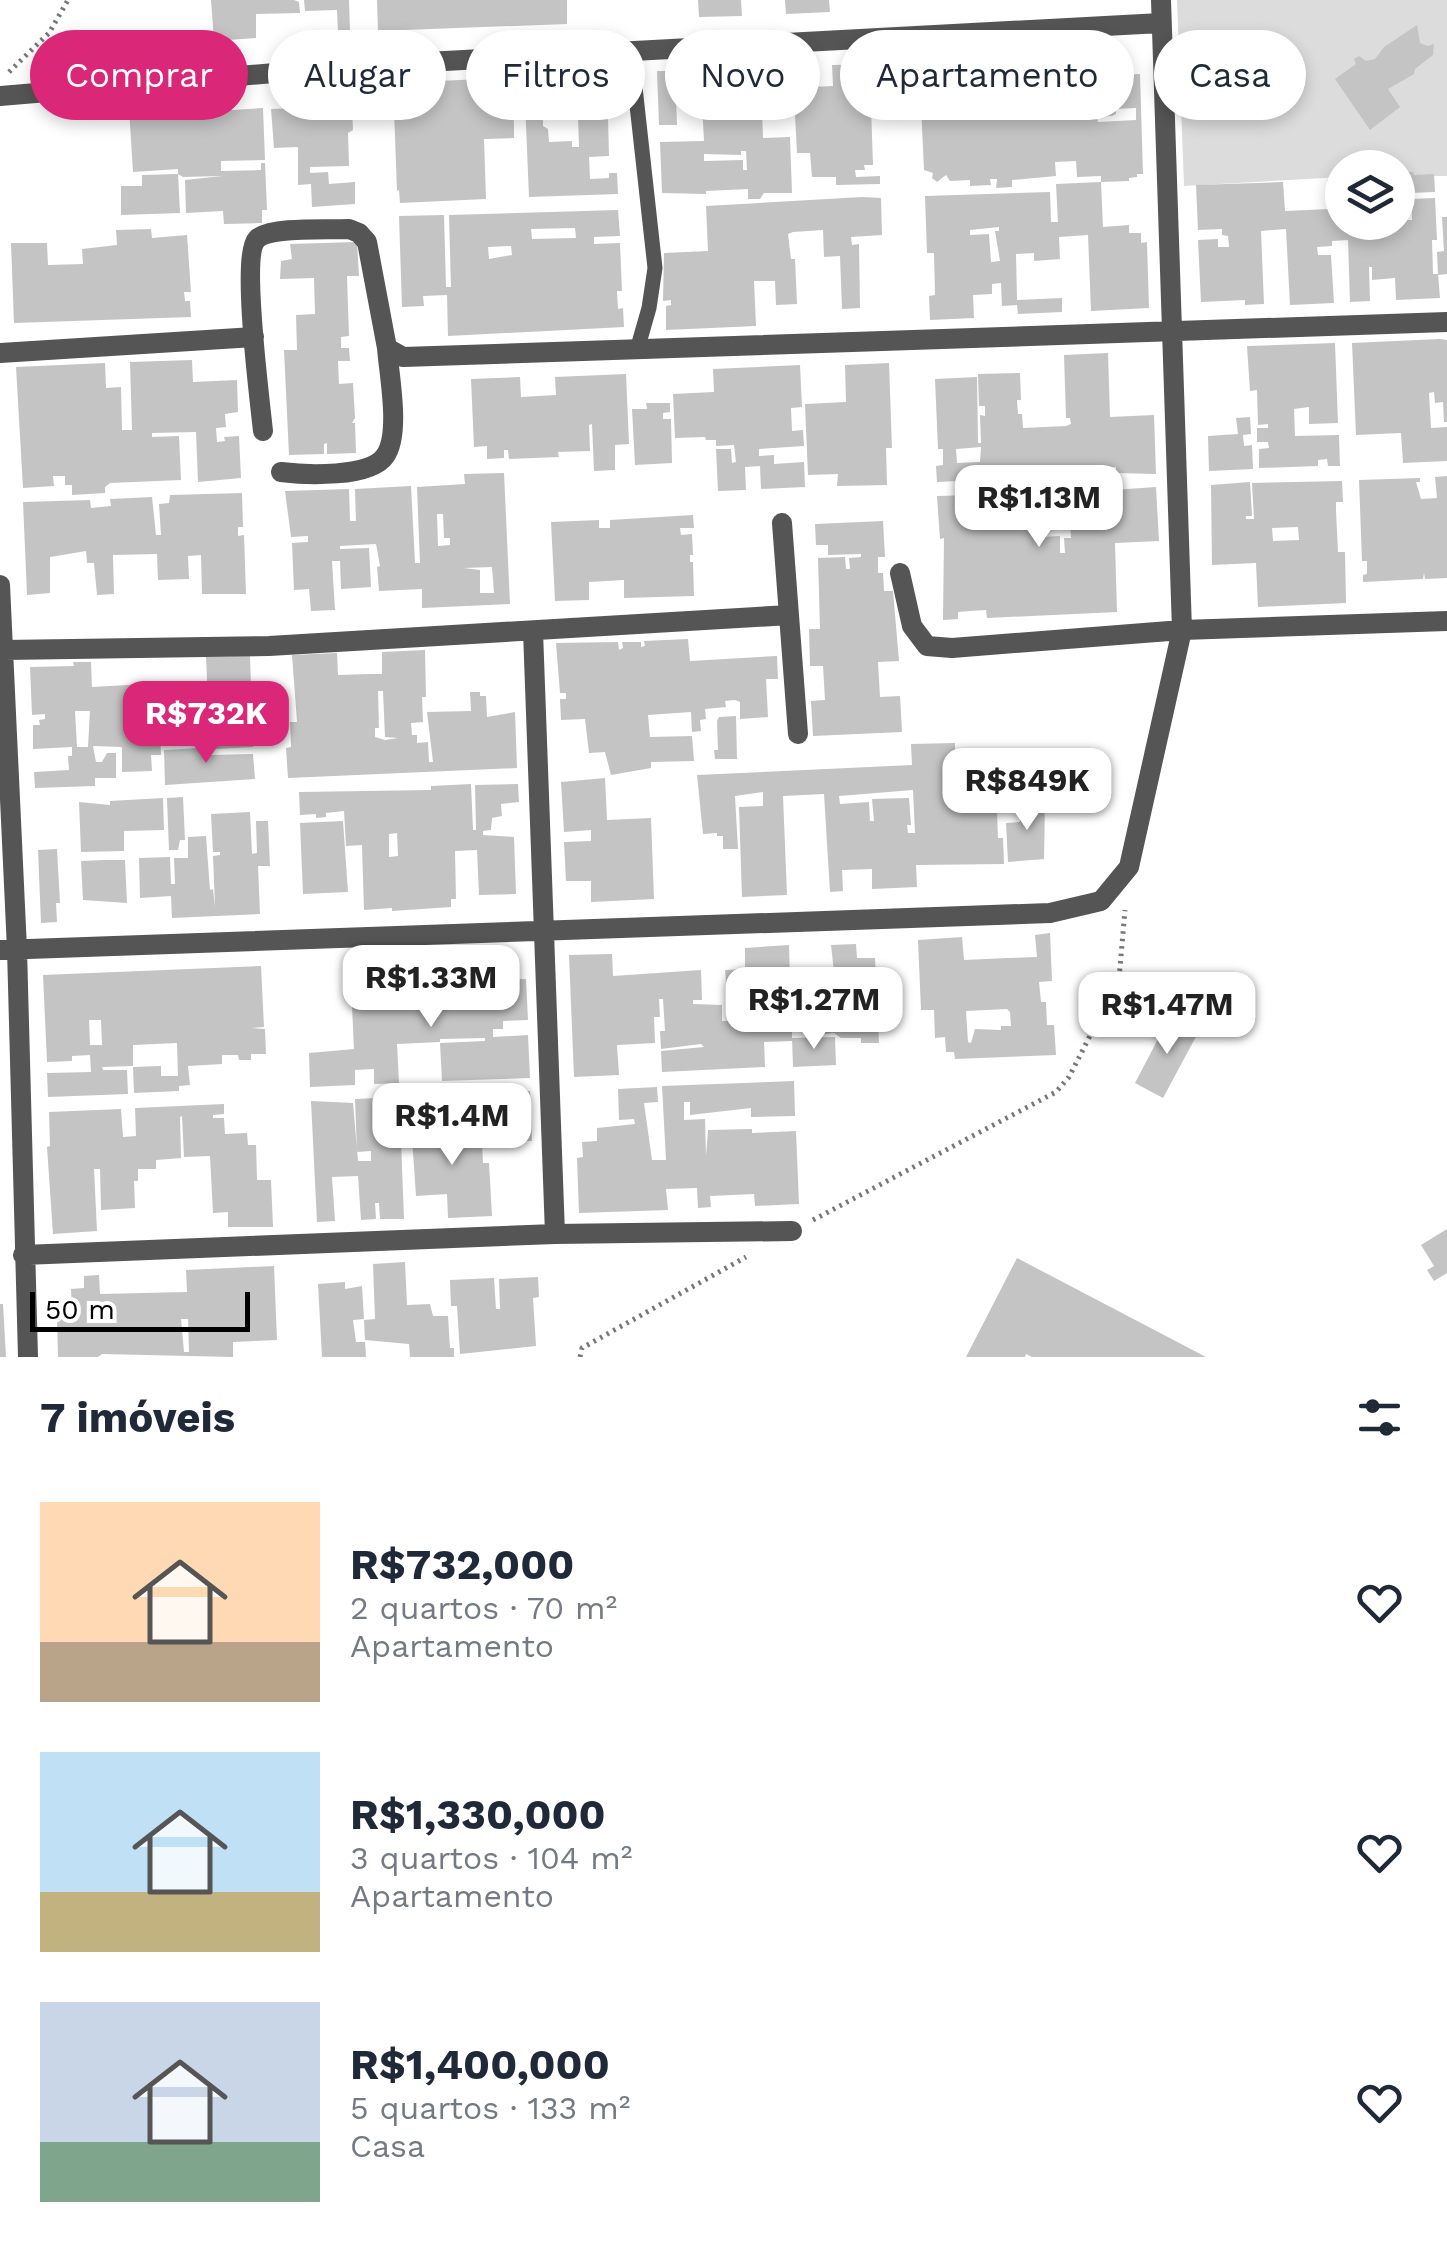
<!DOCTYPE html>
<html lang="pt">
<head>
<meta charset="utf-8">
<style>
	:root { --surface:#fff; --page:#f6f6f7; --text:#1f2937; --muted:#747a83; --accent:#db2777 }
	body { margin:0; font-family:"Work Sans",sans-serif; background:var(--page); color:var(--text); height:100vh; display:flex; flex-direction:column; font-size:38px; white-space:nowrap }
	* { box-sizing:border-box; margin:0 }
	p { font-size:32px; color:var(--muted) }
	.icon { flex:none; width:55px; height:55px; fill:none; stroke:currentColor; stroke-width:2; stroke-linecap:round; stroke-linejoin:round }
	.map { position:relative; height:1357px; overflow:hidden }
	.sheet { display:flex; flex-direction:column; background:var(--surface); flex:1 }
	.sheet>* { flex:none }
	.hud { position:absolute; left:30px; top:30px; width:1388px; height:90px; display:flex; gap:20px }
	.buttons { position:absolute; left:1325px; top:150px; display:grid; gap:20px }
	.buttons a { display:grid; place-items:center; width:90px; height:90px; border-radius:50%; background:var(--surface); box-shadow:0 5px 15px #0003; font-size:50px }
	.scale { position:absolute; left:30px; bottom:25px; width:220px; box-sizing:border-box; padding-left:10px; border:5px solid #000; border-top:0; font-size:28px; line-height:35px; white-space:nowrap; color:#000; -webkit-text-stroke:8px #fff; paint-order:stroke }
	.price { position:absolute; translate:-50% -85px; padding:0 22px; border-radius:20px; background:#fff; color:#222; font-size:32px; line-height:65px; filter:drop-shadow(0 2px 5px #0008) }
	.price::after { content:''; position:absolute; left:50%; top:60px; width:30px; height:22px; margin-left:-15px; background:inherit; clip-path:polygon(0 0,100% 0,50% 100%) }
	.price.current { background:var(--accent); color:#fff }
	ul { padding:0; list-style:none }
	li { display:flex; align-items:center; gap:30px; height:250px; padding:0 40px }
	li span { display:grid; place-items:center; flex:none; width:280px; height:200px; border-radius:0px; color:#555 }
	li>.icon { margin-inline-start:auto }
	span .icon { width:120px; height:120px; fill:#fffc; stroke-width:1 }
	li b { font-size:42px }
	h2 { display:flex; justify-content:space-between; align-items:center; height:120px; padding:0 40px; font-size:42px }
	.chip { padding:0 35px; border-radius:45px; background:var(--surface); box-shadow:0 5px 15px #0003; font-size:35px; line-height:90px }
	.chip.current { background:var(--accent); color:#fff }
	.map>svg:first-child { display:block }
	.green { fill:#dcdcdc }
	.building { fill:#c4c4c4; fill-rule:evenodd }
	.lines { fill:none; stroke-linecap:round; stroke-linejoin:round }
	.path { stroke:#777; stroke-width:5; stroke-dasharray:2.5 5; stroke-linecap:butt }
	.lane { stroke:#555; stroke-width:15 }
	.street { stroke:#555; stroke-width:20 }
</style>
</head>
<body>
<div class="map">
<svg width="1447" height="1357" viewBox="0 0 1447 1357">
	<rect width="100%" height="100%" fill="#fff"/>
	<!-- green -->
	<path class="green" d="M1177,0H1447V176H1398V168H1342V177L1184,186Z"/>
	<!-- building -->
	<path class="building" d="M211,0H294L299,2L300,13L256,14V38L214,41Z
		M304,0H349L350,31L338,32L337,10L305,11Z
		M377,0H567V24L378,31Z
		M698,0H741L742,16L699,17Z
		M785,0H829L830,12L786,14Z
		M1417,25L1420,43L1428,46L1434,44L1433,55L1415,69L1414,74L1388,89L1400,107L1370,130L1335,79L1356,64L1354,59L1359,56L1366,61L1375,59L1384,47Z
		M875,64L877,107H871L873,165H864L865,170H855L856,177L880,176V184L836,185V177H812L810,153H797L795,115H789V88L833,86L832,65Z
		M657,71H675L677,125H659Z
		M1140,74L1143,174H1137V177L1129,178V181L1101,182V176L1077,177L1076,161L1055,162L1056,176L1012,180V187L996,188L997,179H990L991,185L970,186V180L950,181L946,175L937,182L932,178L933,173L924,170L920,84ZM1136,108V120L1098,122L1097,117L1112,116L1116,114V109Z
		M551,76L552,109H544L543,117V126L548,129L549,142L572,141V147H579L578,118L570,119V97L614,94V117L608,118L609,156L589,157L590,179L609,178V173H617L618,194L529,197L524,78Z
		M482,79L483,100L513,99L514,128V138L484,139L486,199L400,203L399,190L397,191L393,83L415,82L416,101L439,100L438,81Z
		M744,83L745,114L762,113L763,138L790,137L792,193H764L760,199H748V189L706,191V194L662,193L660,142L704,141L701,84ZM741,151H746L747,170H743V160L704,161V154L741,155Z
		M200,89L201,112L263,108L265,160L221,161V171L261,170V163H265L267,210H262V223L224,224L223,211L186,213L185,180L222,176L183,177L178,174V169L133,172L128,93Z
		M352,106L353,130L348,133L349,166L310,167V173L328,172L329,184L355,182V204L312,207L311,184L298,185V147L274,148L271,109Z
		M1409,172H1413L1414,175L1434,174L1435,192L1410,193L1408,206V220H1412L1411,199L1435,198L1437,240H1432L1433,274H1438L1440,298L1396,300L1395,278L1372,280V267H1369L1370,301L1350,302L1348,240L1332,241V246L1317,247L1318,255H1331L1334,303L1290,305L1286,229L1261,231L1264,304L1245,305V300L1201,302L1198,240L1218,239V247H1229L1228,236L1222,235V229L1198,230L1196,185L1283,182L1285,211L1329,209L1327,180L1342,179V222H1398V176H1409Z
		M178,174L180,213L121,215V186H142V175Z
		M1101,182L1103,227L1129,225V233H1141V243L1147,242L1149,308L1091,311L1088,235L1059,237L1060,259L1034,261V253L1016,254L1017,300L1062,298V312L1018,314L1017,305L1002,306L1001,283L992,284V294L973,295L974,318L930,320L929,296L935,295L934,253H927L925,196L1050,192L1051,222H1058L1056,184ZM999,227V231H995L1000,261L991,262L989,234L970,235V230Z
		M862,197L881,198L882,235L851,237L852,245L859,244L860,308L842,309L840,256L824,257L823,230L793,232L788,234L791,259H795L797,304L776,305L775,281H754L756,326L666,330V306L671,305V300L663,301L664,253L708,251L706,206Z
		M618,210L620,236L594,237V244L620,243L622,291H617L618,309L623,308L624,327L448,336L447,295L423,296L424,306L402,307L399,216L444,215L446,287H451L449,215ZM575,228L576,238L532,239L531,229ZM511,246L512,255L489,259L488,247Z
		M1442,217H1447V274L1438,275L1437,252L1444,251Z
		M151,229L152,238L187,235L191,292H184L185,301H190L191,317L14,323L11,243H47L48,265L83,264L82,249L117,245L116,230Z
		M357,242L359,276H347L349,336L341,337V348H349L350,361H338L339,384L353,383L355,418L352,423H355L356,453L327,454V443L324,444V454L289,455L284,350H297L296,315L315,314L314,278L280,279L281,261L292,259L290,244Z
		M1440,339L1447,340V422H1444L1443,402L1435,403L1434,392L1429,393L1431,428L1447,427V461L1403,463L1401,433L1356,435L1352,343Z
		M1335,343L1338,423L1309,424V407L1294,409L1295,436L1339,435L1340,466H1328L1327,459L1318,460V466L1259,468V449L1269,448L1268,442H1257V428H1268V424L1258,425L1257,390L1250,391L1247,346Z
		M1108,353L1110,417L1154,415L1156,474L1116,473V467H1111L1112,476L1069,477L1068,468L1024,471V478L937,482L936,466L943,465V449H938L935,379L977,377L978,443H981L980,415L985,416V406H979L978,374L1020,373L1021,400H1017L1018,414H1022L1023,428L1066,426L1071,424L1070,418H1066L1064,355ZM981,447L980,462L957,463L956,449Z
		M192,360L193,382L237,380L238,412L225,414L226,427L216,428L217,442L225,441L224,437L239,436L241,478L198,482L196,432L152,433V437L179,436L181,480L110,483L105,487V493L72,495V485H65V476H53L54,486L23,488L16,367L105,363L106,388L121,387L122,430H132L130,362Z
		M889,363L892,448H886L887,485L837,486L838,474L808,475L805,404L846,402L845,365Z
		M800,365L802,407L791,408L792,431L803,430L804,446L759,449V456L774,455V464L804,462L805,487L761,489L760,466L745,467L746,490L718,491L716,449H731L732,463L736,462L734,445L716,446V440H706L705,437L675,438L673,394L714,392L713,369Z
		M626,374L629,444L615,445V470L594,471L592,424L589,425L590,451L558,452L559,457L509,459L508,450H504V458L487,459V446L474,447L471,379L520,377L521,397L556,395L555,377Z
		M646,403H670V412L663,413V419H671L672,463L635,465L632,409H647Z
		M1250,417L1251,434L1243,435L1244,446L1252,445L1253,469L1209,471L1208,436L1238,434L1236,418Z
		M504,473L510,604L422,608V589L379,591L377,567L380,566L376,544L340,546V549L369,548L371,587L341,589L340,561H332L335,610L311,611L309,589L294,590L292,543L308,542V536L291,537L285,491L349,489L350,521H356L355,489L411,486L415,563H420L417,487L465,484L464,474ZM437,514H443L444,538H450V545L438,546ZM492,567L494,593H480V570L464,568Z
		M1447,476V578L1425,579L1424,573L1423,579L1363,582V575L1367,574V561H1362L1359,480L1420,478V482H1416L1421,499L1437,498L1435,477Z
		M1342,481L1343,502H1336V511L1338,552H1345L1346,603L1258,607L1256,563L1212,565L1211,485L1250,482L1252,516H1246V519H1254L1252,483ZM1298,527L1299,540L1273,541L1272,528Z
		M1156,487L1159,541L1115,543L1117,612L987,618L986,610L970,611L958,612V619L943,620L944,538L940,539L937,496L1084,492L1085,505L1098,504V491ZM1069,508L1071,538H1064L1065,553H1060V536L1041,537L1040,511L1026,510Z
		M242,493L243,527H238V536L244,535L246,594H202L201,555L188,556L189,579L158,580L157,554L113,555L114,594L97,595L94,563H87L86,551L50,557V593L27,595L23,502L90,500L91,508L111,506L110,499L152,497L156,535H161L159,504L169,503L170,495Z
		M693,515L694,528H680L681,535L692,534L693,555H690V562H693L694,596L624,598V580L589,582V600L555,601L551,522L599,520V528H610V520Z
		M883,521L885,557H878V573H883L884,591H893L899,661L878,662L880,697L900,696L902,732L813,736L811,701L825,700L823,666H810L809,629H820L818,558L845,557L846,569H850L849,558L861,557V554L828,555V545H816L815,524Z
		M688,639L690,661L777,656L778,679H766L768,717L740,719V702L735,700L725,701L726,707L705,709L706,719L700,720L701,731L692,732L691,712L648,715L650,737L692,736L694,761L651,762V768L611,775L605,752L589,753L585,719L561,720L560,699H566V693H560L556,643L618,642L619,650L623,648L622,642H641V647L645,646L644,641Z
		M425,650L426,697H422L423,722L411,723L412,735H417V743L428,742L429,762H433L427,712L471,711L470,692H480V696H486L487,717L515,712L517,768L288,778L286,748L291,747L290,722H297L292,655L337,653L338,675L370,674H382V652ZM378,691H383L385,737L398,738L385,740L375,737V728H379Z
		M250,656L253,747L217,749L210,745L206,657Z
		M73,662H91L92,687L163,683L164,713H159L161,755H151L152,771L122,772V747L93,746L96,762H102L107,753H116V778H95V786L35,788L34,772L69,770L68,756H72V747L33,749V725H40L39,720L45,719V714L32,715L30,667L74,666ZM75,711H90L88,747H77Z
		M736,716L737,759H715L714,750H718L717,721L719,717Z
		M210,742V755L253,754L255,779L165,785L164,750L200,748V743Z
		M955,743V762L1044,761L1045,794L1002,798V810H997L998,838H1003L1004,864L916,865L917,887L872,889V869L842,870L843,891L830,892L824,794L783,796L787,895L742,897L739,807L763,806V792L735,796L738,849H723V836H717V833L703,834L697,775L912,765L911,744ZM913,790L915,833H908L907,825H911L909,798L872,799L874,821H870L869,802L840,804L839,796ZM987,795V808L957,809L956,796Z
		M605,778L607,820L651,818L654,899L591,902V881H566L564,842L591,841V830L564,832L561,782Z
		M471,784L473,830H476L475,785L518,784L519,802L501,804L502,816L492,818L491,830L483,831V835L514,837L516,894L479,895L477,850L455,851L456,899H451V907L392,911V908L364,910L362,845L346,846L344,811L326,813V817L316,818V814L300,815L299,792L431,790V786ZM397,833L398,856L389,857V834Z
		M183,797L185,840H180L178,850H169L167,798Z
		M163,798L164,830L124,831V851L81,852L79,802L110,805V801Z
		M1045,800L1044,859L1008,862L1006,823L1020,822V802Z
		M250,812L252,854L257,853L256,821H268L270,866H258L260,914L172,918L171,896L140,898L139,858L170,857L171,884H175L174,858H188V837L206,836L210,890L213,889L215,907L213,856L220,855V852H213L211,814Z
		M343,821L348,892L303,894L300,823Z
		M57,849L60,903H56L57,922L41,923L38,850Z
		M104,860H125L127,903L83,900L81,861Z
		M1050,933L1052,981L1039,982L1041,1002H1046L1047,1025H1054L1056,1055L955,1059L954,1052H946L945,1037L935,1038L934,1010H921L918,940L962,937L964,960L1008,958L1037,957L1035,935ZM1007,1009L1010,1012L1011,1026H1001V1030L975,1029L971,1043L968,1042L966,1011Z
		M856,944L857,958H875L879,1043H861V1038H841L834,1033L825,1034L824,1030L792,1031V1041L764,1042L765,1067L662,1072L661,1051L704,1047L701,1044L661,1049L660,1031H665L663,999H659L660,1017H654L655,1043L617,1045L619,1075L574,1077L569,955L612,954L613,976L701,970L702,1000H693V1004L722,1005V1021H730L725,970L745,969V948L789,945L790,980L833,978V999H837L831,945Z
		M261,966L264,1027L251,1028L265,1029L266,1054H251V1060H239L238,1055H222V1064L188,1066L190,1085L179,1086V1091L134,1093L133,1067L161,1066V1076H178L177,1043L133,1045V1066L102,1067L103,1070H127L128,1094L48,1097L47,1073L91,1072L90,1055L72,1056V1061L47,1062L43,975ZM89,1020H101L102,1045H90Z
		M482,976V980L526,979L528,1020L503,1021V1029H493V1037L528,1035L530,1078L442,1081L440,1043L485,1041V1038L440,1039V1042L397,1044L399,1083L374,1084V1069L355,1070V1085L310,1087L309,1053L354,1049L351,985Z
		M1170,1016L1199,1031L1163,1098L1135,1083Z
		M835,1037L836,1065L793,1067L792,1038Z
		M794,1081L795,1116L751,1117V1108L690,1115V1102H684V1120L705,1119L706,1156L708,1130L752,1129V1133L796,1131L799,1204L755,1206L754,1194L710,1196L711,1207L698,1208L697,1188L666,1189L668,1210L579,1213L577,1158L583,1157L582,1142L597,1141V1128L635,1124L634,1119L619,1120L618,1089L657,1087L658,1102L644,1103L652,1160H666L662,1086Z
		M530,1091L532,1141L488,1142L485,1093Z
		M400,1097V1110L395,1109V1114H400L404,1219H380L379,1203H375L376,1219L361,1220L358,1176L332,1177L335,1221L317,1222L311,1101L353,1103L358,1161H371V1151L357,1152L355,1099Z
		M224,1104V1114L213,1115V1118H224L225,1134L247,1133L248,1145H256L257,1180H271L273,1227H228V1212L213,1213L210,1156L184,1157L182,1116L180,1117L181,1158L156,1160V1169H138V1181H134L135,1208L101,1210L100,1169H94L97,1231L53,1234L47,1147L50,1146L49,1112L121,1109L123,1137L136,1136L135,1108Z
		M443,1122L444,1128L481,1126L483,1163H489L492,1216L448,1218L447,1194L416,1196L411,1123Z
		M1447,1229V1273L1434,1281L1427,1270L1434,1266L1421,1245Z
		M1017,1258L1206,1357H1032L1026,1354L1025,1357H966Z
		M405,1262L407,1305L430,1304L433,1316H448L450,1348H454V1357H410L409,1344L365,1340L364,1320L375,1319L373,1264Z
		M274,1266L277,1340L233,1342V1357L102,1354L98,1357H58L57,1317L72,1316L71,1289L84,1288V1276L99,1275L100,1294L187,1292L186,1270ZM181,1319H188L189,1352H184Z
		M538,1277L539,1297L533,1298L536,1346L460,1354L457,1306H451L450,1280L494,1278L496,1309H500L499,1279Z
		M345,1282V1289L362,1286L364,1319L353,1320L356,1342H365L366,1357H322L318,1284Z
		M0,1304H3L6,1357H0Z"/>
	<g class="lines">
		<!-- path -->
		<path class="path" d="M9,72L49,33L68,0
			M813,1220L1056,1092L1069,1077L1119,979L1125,910
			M580,1357L582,1348L746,1257"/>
		<!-- lane -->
		<path class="lane" d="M631,51L655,268L649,308L637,350"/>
		<!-- street -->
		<path class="street" d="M0,96L370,65L1161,23
			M0,353L254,337
			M263,431C260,402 241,255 257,239C270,226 330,230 349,229L359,233L367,242L387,348L403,357L1447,322
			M281,472C305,475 370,478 385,456C401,434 389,375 387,348
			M782,523L798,734
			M900,573L912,626L927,646L952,648L1182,630L1161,0
			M0,585L17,949L28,1357
			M533,631L555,1234L792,1231
			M4,650L269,646L789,615
			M0,950L1050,913L1101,901L1129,867L1182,630L1447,621
			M23,1255L555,1234"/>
	</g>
</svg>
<div class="buttons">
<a><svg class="icon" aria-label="layers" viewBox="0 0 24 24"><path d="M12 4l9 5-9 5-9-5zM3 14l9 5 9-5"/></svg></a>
</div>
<div class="scale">50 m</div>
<b class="price" style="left:1039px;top:550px">R$1.13M</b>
<b class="price current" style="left:206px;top:766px">R$732K</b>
<b class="price" style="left:1027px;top:833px">R$849K</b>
<b class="price" style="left:431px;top:1030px">R$1.33M</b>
<b class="price" style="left:814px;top:1052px">R$1.27M</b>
<b class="price" style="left:1167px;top:1057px">R$1.47M</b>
<b class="price" style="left:452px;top:1168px">R$1.4M</b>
<div class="hud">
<a class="chip current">Comprar</a>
<a class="chip">Alugar</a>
<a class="chip">Filtros</a>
<a class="chip">Novo</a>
<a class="chip">Apartamento</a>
<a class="chip">Casa</a>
</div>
</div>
<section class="sheet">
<h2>7 imóveis<svg class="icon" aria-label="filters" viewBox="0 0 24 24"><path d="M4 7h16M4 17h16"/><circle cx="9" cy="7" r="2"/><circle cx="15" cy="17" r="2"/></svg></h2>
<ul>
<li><span style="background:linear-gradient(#ffd9b3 70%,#b9a48a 0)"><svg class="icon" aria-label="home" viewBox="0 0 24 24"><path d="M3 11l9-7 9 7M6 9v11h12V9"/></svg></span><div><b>R$732,000</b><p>2 quartos · 70 m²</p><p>Apartamento</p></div><svg class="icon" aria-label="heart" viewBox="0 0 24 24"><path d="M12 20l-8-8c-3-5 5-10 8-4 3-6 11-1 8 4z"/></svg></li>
<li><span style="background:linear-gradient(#bfe0f5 70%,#c2b280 0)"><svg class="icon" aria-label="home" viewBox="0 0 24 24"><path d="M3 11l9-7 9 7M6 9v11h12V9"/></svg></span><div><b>R$1,330,000</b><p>3 quartos · 104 m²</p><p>Apartamento</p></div><svg class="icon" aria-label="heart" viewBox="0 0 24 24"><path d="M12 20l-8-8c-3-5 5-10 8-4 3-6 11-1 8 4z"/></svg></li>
<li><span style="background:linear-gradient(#c9d6e8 70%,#7fa58c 0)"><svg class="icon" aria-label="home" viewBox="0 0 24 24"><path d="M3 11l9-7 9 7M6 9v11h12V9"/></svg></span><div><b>R$1,400,000</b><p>5 quartos · 133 m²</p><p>Casa</p></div><svg class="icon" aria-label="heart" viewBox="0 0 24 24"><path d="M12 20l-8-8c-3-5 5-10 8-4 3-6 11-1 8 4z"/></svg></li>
</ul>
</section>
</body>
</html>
